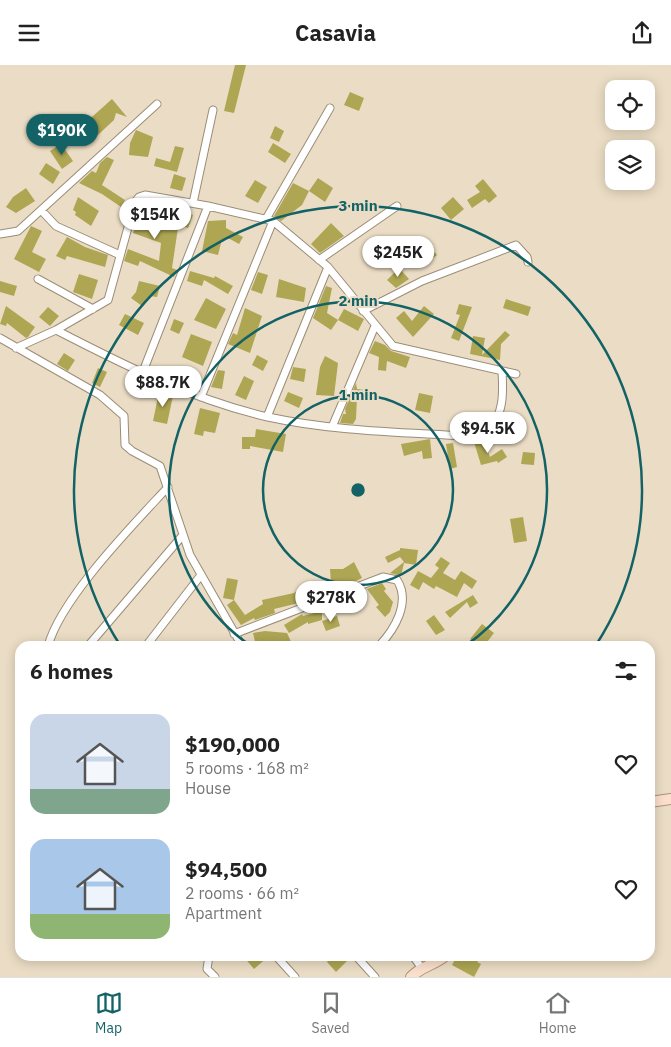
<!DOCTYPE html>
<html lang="en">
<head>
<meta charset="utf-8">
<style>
	:root { --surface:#fff; --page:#f2f2f2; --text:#222; --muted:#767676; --line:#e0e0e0; --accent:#126266 }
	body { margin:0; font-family:"IBM Plex Sans",sans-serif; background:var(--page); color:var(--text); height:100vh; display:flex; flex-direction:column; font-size:19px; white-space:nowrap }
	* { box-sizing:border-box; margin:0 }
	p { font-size:16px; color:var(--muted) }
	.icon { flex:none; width:28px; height:28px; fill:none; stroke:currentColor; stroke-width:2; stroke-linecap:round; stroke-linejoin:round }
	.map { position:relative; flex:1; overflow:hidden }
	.sheet { position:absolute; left:15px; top:576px; width:640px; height:320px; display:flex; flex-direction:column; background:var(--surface); border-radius:15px; box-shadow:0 2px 12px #0003 }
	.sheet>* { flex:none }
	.tools { position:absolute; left:605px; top:15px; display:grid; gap:10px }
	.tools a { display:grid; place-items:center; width:50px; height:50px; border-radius:10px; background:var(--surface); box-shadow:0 2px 12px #0003; font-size:25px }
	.price { position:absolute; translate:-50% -42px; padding:0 11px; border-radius:18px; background:#fff; color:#222; font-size:16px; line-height:32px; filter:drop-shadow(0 1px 2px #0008) }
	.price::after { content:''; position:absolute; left:50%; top:30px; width:15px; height:11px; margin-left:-8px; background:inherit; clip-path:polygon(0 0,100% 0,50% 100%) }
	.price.on { background:var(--accent); color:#fff }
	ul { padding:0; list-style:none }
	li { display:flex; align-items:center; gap:15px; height:125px; padding:0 15px }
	li span { display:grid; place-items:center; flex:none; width:140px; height:100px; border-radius:15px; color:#555 }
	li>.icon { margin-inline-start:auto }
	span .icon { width:60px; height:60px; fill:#fffc; stroke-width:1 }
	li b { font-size:21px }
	h2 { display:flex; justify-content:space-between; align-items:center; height:60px; padding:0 15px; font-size:21px }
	header { display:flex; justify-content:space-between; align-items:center; height:65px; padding:0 15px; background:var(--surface); font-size:22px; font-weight:700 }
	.dock { display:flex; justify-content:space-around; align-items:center; height:70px; border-top:1px solid var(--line); background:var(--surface); font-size:14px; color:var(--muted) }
	.dock a { display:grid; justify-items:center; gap:2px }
	.dock .on { color:var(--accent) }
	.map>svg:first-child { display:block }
	.building { fill:#aea653 }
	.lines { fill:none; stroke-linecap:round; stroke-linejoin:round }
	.street-casing { stroke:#9a8d77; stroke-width:9 }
	.primary-casing { stroke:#b09179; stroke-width:12 }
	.street { stroke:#fff; stroke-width:7 }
	.primary { stroke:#fbdfcd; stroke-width:10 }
	.ring { fill:none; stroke:#126266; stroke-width:2.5 }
	.centre { fill:#126266; stroke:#ebddc5; stroke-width:2.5 }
	.ring-label { font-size:15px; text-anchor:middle; font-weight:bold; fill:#126266; stroke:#ebddc5; stroke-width:4; stroke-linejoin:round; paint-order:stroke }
</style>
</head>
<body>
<header><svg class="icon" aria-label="menu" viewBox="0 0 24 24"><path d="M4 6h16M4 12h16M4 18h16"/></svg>Casavia<svg class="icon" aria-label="share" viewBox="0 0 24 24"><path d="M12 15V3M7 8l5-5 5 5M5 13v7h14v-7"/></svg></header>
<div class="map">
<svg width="671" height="912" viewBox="0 0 671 912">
	<rect width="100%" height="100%" fill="#ebddc5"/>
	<!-- building -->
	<path class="building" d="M235,0H246L234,48L224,46Z
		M350,27L364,33L359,46L344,40Z
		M112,34L127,52L116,48L114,55L86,81L74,68Z
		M275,61L284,66L279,77L270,73Z
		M136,65L153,72L148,92L129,90L130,78Z
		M273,78L291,89L285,98L268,87Z
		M61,79L73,96L62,104L50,86Z
		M175,81L184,83L177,107L154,101L156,93L170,97Z
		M107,92L114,95L102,120L125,135L121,142L102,129L79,118L92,106L96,108L100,98Z
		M46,98L60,107L53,119L39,109Z
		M174,109L186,113L182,126L170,123Z
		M318,113L333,123L325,137L309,126Z
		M483,114L497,131L489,138L485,134L472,143L467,135L480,127L475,121Z
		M255,115L267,122L258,138L245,131Z
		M293,118L309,126L302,140L281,156L274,151Z
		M26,123L35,136L16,148L6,142L13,132Z
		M78,132L99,146L91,161L75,150L76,147L73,145Z
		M453,132L464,144L451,155L441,143Z
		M146,136L162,141L157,160L178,163L172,203L177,205L174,212L140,196L138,201L124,196L128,184L159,196L161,178L133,168L138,155L140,156Z
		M184,147L193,150L188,163L179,160Z
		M226,155V163L243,172L239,179L230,174H222L218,190L202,186L208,156Z
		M331,158L344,171L320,188L311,179Z
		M31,161L42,166L32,187L46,194L39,207L14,194Z
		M67,172L85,182L108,190L105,202L67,191L65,195L56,191Z
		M424,175L437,190L426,199L413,184Z
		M399,203L409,214L396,223L387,215Z
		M190,206L214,213L215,211L233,221L228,229L204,215L202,221L187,216Z
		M258,207L268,210L262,229L251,225Z
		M79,209L98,215L92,234L73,227Z
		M279,214L306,223L304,237L276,232Z
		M0,216L17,221L14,231L0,227Z
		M139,216L160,221L157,232L150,231L142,241L131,233L136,227Z
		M326,221L332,223L327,248L338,255L331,265L313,253Z
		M206,233L226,244L216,264L194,255Z
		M506,234L531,242L528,251L503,243Z
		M459,239L472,242L459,276L451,273L460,250L456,249Z
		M6,241L35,262L28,272L26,273L7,258L6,261L0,259Z
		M424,241L434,249L413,272L396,253L404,246L412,256Z
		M48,242L59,251L50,261L39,252Z
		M245,243L262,251L250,288L228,279L233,268L237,270Z
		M344,244L364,254L358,266L338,255Z
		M125,249L144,258L138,270L119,260Z
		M174,254L184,258L179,269L170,265Z
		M505,266L510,270L501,279L500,295L470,289L473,271L485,273L482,290Z
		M191,269L212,277L203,301L182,292Z
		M375,276L385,280L391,286L410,292L406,303L387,296L386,306L378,305L379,292L369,288Z
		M64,288L75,295L68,306L57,299Z
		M257,290L268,296L263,306L252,300Z
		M325,291L338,298L334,331L316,330L320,302Z
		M293,302L306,304L304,317L290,314Z
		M98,303L107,307L100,322L92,318Z
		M218,305L225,306L222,324L211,322Z
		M244,311L254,316L246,335L235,330Z
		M356,318L357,324L365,325L364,334L357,332L356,354L353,359L340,358L343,349H346L345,344Z
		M159,327L173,331L167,359L153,356Z
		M288,327L303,333L299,343L284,336Z
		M419,328L433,331L430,348L415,345Z
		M200,343L220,348L215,368L204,366L203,371L194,369Z
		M256,364L286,369L283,387L250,381V384H242V372H255Z
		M430,374L432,393L423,394L422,386L404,391L401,379Z
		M484,374L490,392L502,384L507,392L498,398L497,396L481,400L474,377Z
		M453,378L457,402L450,404L446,379Z
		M523,387L535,388L534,400L521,399Z
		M523,452L527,476L514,478L510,454Z
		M400,483L418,485L416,500L404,498L401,511L390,508L404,497L400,492L388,498L385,492L400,485Z
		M441,492L450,498L443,508L455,515L461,506L477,516L472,524L464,518L457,532L436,521L434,524L423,517L419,525L410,520L418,506L431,513L439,503L435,500Z
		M354,497L362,513L352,518L331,519L330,504H343Z
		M227,513L238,515L234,535L223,533Z
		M382,518L386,524L384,526L393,537L390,547L385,552L376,542L379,540L367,524Z
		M306,521L312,530L299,538L274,544L275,548L255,555L254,553L241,560L227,540L234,535L245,550L263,539L262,535L294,528Z
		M473,530L478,538L470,543L467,537L450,553L445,547Z
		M322,546V555L308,559V557L289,568L284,560L302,549L303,551Z
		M434,550L445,565L436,570L426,556Z
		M337,551L340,561L326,566L322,556Z
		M482,559L494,568L484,581H479L470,574Z
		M265,566L287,568L293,581H256L253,568Z
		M243,891H269L254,904Z
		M332,891H343L347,896L336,907L327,897Z
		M457,891H483L477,897L481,899L474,912L452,900Z"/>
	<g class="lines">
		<defs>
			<path id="street" d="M193,138L213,45
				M41,145L56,161L120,190
				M266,154L330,43
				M0,169L18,166L157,39
				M319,195L397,141
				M38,214L93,244
				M363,246L422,216L516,180L527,192L528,197
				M56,265C124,300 193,335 268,352C332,366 399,367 465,371C472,369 481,368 487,364C505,352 503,324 502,306
				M0,273L100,330L124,351L125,380L132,386L160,401L190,490L242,581
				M16,283L56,265L108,235L135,137L139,132L145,130L208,141L273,156L328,202L393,281L516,309
				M142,309L208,141
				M201,332L273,156
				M267,352L328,202
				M332,362L375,261
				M234,569L383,512L397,515C411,537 395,564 379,581
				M48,581C61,533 133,460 168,422
				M88,581L183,470
				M146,581L201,510
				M209,891L207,904L215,912
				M276,891L295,912
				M356,891L375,912
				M413,891L421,902"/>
			<path id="primary" d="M650,737L671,734
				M411,912C423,900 433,901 445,891"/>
		</defs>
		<!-- street casing -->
		<use href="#street" class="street-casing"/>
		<!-- primary casing -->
		<use href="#primary" class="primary-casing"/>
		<!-- street -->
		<use href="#street" class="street"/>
		<!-- primary -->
		<use href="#primary" class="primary"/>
	</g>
	<!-- distance rings -->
	<g class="ring">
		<circle cx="358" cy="425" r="95"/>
		<path d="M251 581A189 189 0 1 1 465 581"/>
		<path d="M120 580A284 284 0 1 1 596 580"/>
	</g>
	<circle cx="358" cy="425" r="8" class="centre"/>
	<g class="ring-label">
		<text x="358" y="146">3 min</text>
		<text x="358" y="241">2 min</text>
		<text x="358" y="335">1 min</text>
	</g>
</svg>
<div class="tools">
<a><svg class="icon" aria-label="locate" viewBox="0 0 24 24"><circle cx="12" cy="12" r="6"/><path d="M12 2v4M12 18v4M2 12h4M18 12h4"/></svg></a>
<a><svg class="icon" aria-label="layers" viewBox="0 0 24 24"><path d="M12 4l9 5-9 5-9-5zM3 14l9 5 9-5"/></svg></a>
</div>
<b class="price on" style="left:62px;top:91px">$190K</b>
<b class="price" style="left:155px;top:175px">$154K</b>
<b class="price" style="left:398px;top:213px">$245K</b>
<b class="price" style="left:163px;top:343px">$88.7K</b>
<b class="price" style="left:488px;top:389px">$94.5K</b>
<b class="price" style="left:331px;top:558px">$278K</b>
<section class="sheet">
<h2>6 homes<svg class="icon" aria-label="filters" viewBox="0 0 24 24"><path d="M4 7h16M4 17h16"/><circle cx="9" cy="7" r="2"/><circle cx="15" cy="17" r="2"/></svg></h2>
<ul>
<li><span style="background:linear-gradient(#c9d6e8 75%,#7fa58c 0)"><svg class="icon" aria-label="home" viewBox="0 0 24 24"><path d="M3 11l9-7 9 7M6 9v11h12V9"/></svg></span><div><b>$190,000</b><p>5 rooms · 168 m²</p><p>House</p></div><svg class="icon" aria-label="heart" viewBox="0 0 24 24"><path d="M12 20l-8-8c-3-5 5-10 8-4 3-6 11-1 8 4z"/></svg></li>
<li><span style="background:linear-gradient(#a9c7e8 75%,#8fb573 0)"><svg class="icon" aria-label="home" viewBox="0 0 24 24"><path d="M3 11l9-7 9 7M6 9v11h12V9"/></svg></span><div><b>$94,500</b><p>2 rooms · 66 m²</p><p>Apartment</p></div><svg class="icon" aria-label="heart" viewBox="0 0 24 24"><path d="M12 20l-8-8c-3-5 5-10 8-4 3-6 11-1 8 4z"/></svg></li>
</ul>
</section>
</div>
<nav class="dock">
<a class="on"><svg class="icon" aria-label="map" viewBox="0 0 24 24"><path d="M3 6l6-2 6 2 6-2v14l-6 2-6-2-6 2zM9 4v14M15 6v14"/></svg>Map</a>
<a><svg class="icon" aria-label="saved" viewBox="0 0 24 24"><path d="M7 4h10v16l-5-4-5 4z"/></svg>Saved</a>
<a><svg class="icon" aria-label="home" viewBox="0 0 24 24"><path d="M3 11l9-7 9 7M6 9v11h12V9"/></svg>Home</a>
</nav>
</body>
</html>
